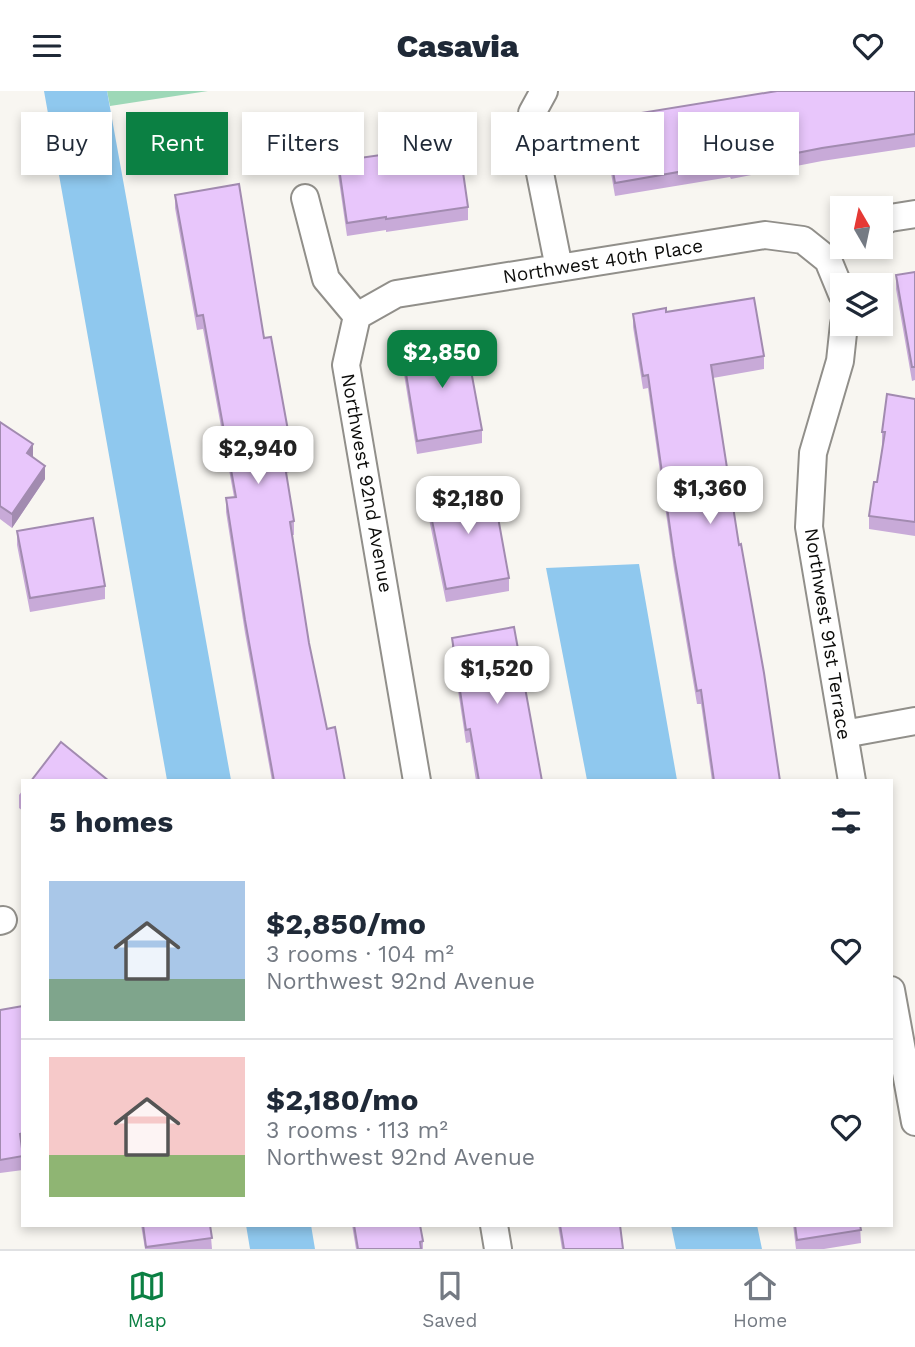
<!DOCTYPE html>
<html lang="en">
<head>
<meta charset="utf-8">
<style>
	:root { --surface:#fff; --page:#f6f6f7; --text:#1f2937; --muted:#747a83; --line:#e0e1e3; --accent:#0b8043 }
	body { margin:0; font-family:"Work Sans",sans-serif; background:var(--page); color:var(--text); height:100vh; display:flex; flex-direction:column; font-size:26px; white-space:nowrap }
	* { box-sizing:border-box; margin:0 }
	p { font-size:23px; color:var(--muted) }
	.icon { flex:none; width:38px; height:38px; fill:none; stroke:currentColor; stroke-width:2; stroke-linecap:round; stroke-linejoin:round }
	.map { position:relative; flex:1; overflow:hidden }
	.side { position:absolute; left:21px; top:688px; width:872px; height:448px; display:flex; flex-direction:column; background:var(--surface); border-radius:0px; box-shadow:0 4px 10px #0003 }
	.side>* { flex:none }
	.hud { position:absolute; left:21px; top:21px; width:873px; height:63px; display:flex; gap:14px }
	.needle { width:46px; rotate:351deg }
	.fabs { position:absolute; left:830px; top:105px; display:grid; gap:14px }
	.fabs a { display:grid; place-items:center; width:63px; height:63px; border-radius:0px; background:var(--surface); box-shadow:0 4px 10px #0003; font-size:35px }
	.price { position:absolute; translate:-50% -60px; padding:0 16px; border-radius:14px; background:#fff; color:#222; font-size:23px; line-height:46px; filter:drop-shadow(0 2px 4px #0008) }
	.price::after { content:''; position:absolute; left:50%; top:42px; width:21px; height:16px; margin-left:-10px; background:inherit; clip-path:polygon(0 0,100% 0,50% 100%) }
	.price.on { background:var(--accent); color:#fff }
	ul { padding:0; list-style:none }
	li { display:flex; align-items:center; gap:21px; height:175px; padding:0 28px }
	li+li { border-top:2px solid var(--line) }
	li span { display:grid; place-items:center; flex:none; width:196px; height:140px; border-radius:0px; color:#555 }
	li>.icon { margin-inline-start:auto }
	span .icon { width:84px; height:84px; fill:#fffc; stroke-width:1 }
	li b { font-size:30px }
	h2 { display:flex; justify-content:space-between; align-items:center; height:84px; padding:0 28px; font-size:30px }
	.chip { padding:0 24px; border-radius:0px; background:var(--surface); box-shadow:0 4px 10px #0003; font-size:24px; line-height:63px }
	.chip.on { background:var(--accent); color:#fff }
	header { display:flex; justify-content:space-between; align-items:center; height:91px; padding:0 28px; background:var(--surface); font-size:32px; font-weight:800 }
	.tab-bar { display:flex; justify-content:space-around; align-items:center; height:98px; border-top:2px solid var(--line); background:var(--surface); font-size:19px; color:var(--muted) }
	.tab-bar a { display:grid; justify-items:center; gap:4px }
	.tab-bar .on { color:var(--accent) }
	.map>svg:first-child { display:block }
	.green { fill:#9dd8b7 }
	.water { fill:#8fc8ee }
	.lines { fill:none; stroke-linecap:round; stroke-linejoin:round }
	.street-casing { stroke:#918f8a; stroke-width:30 }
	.street { stroke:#fff; stroke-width:26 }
	.wall { fill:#c8aad8 }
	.shaded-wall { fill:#a28bb0 }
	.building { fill:#e8c6fb; stroke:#a28bb0; stroke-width:2 }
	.labels { text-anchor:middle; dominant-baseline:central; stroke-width:5; stroke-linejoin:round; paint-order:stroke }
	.street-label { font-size:19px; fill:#0c0c0a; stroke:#fff }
</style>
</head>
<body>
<header><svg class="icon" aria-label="menu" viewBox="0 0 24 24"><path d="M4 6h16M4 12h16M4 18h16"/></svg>Casavia<svg class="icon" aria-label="heart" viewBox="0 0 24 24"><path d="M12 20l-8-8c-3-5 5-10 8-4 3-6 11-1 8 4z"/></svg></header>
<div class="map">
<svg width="915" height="1158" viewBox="0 0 915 1158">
	<rect width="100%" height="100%" fill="#f8f6f1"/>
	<!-- green -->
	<path class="green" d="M107,0H208L110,15Z"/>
	<!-- water -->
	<path class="water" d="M44,0H107L231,689H167Z
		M639,473L677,689H587L546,477Z
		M246,1134H311L315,1158H250Z
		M671,1134H757L762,1158H676Z"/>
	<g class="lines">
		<defs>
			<path id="street" d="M544,0L532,22L533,47L559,177
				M305,107L326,188L357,225L346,274L417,690
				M880,132L890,127L915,123
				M357,225L396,203L765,144L803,149L828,169L842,203
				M844,233L840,270L813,362L809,436L852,690
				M844,643L915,630
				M0,830L3,829
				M891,899L915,1031
				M494,1134L498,1158"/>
		</defs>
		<!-- street casing -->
		<use href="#street" class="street-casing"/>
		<!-- street -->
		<use href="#street" class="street"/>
	</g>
	<!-- wall -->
	<path class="wall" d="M915,0V56L822,70L731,88L730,86L615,105L604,42V28Z
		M338,70L468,116V129L386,141V139L347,145L338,83Z
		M175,104L264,247L293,367V380L286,382L294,430V444H292L309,552L327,638L345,690H272L245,542L226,421V407L234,406L203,238L197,239L175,117Z
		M915,181V289L912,290L896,198V184Z
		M666,221L764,265V278L713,287L739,454L780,690H712L701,613H697L674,478L648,297L643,298L633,236V223Z
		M402,258L482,339V352L417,363L402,271Z
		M915,308V445L869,438V425L877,391L883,354H882V341Z
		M0,331L33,366L45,388L12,437L0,428Z
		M427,405L509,487V500L446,511L427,418Z
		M17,440L105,495V508L30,521L17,454Z
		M452,547L542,690H476L470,651L466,652L452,560Z
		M23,699V720L19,717V704Z
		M23,915V1079L0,1082V919Z
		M141,1134H210L212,1158H145Z
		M352,1134H420L423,1150V1158H356Z
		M558,1134H620L623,1158H562Z
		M793,1134H860L861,1152L824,1158H796Z"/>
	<!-- shaded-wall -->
	<path class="shaded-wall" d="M33,353V367L27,362Z
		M45,375V388L12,437V423Z"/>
	<!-- building -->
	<path class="building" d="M777,0H915V43L822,57L731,75L730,72L615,92L604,28Z
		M459,53L468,116L386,128V126L347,132L338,70Z
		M239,93L264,247L271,246L293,367L284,369L294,430L290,431L309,552L327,638L335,636L345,690H274L245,529L226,407L236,406L203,224L197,225L175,104Z
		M915,181V276H912L896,184Z
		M754,207L764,265L711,274L739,454L741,453L764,582L780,690H714L701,599L697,600L674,465L648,284L643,285L633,223L666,217V221Z
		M465,247L482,339L417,350L402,258Z
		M887,303L915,308V431L869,425L874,391H877L885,341H882Z
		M0,331L33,353L27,362L45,375L12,423L0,415Z
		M492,393L509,487L446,498L427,405Z
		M93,427L105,495L30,507L17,440Z
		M514,536L542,690H479L470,638L466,639L452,547Z
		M61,651L109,690H31Z
		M23,915V1042L20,1043L23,1065L0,1069V919Z
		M143,1134H210L212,1147L146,1156Z
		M354,1134H420L423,1150L420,1151L421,1158H358Z
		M560,1134H620L623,1158H564Z
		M795,1134H860L861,1139L797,1149Z"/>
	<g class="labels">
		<!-- street labels -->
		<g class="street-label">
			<text transform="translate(603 170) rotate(-9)">Northwest 40th Place</text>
			<text transform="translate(367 392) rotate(80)">Northwest 92nd Avenue</text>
			<text transform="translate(828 543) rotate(81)">Northwest 91st Terrace</text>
		</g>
	</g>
</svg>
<div class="fabs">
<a><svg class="needle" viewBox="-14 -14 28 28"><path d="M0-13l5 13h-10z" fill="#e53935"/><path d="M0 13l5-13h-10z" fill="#747a83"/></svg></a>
<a><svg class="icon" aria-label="layers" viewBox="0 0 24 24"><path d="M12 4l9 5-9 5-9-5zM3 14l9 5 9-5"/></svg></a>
</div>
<b class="price on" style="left:442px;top:299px">$2,850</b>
<b class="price" style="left:258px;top:395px">$2,940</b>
<b class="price" style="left:710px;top:435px">$1,360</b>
<b class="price" style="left:468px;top:445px">$2,180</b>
<b class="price" style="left:497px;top:615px">$1,520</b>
<div class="hud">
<a class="chip">Buy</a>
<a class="chip on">Rent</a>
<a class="chip">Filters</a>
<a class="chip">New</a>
<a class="chip">Apartment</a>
<a class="chip">House</a>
</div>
<section class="side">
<h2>5 homes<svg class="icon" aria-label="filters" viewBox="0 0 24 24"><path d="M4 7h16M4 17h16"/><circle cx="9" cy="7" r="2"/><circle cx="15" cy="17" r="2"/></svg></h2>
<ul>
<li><span style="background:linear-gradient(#a9c7e8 70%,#7fa58c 0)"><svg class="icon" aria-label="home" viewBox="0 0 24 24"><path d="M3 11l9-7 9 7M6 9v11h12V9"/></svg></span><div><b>$2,850/mo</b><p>3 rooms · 104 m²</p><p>Northwest 92nd Avenue</p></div><svg class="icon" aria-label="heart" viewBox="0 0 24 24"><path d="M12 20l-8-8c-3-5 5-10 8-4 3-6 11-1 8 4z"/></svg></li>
<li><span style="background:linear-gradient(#f6c9c9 70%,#8fb573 0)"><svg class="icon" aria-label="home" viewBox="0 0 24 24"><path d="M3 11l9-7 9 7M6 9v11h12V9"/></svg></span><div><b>$2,180/mo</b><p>3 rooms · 113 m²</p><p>Northwest 92nd Avenue</p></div><svg class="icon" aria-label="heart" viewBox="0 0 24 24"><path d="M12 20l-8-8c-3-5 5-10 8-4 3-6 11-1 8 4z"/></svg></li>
</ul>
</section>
</div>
<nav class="tab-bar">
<a class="on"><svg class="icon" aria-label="map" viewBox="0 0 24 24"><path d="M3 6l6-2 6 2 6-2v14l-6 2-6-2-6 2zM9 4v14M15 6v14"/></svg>Map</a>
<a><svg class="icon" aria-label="saved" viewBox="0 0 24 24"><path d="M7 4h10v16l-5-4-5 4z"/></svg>Saved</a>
<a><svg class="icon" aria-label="home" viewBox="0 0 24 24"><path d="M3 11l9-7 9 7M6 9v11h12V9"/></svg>Home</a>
</nav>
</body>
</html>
